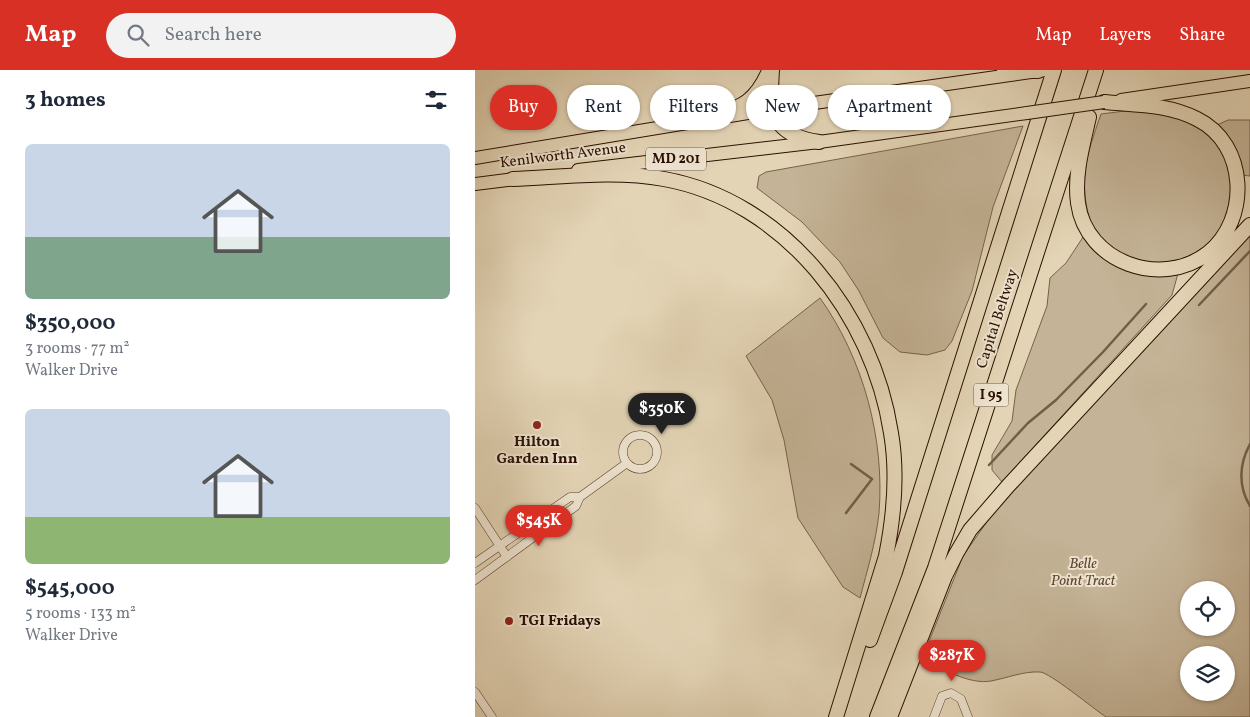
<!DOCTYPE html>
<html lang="en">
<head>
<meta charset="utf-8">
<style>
	:root { --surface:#fff; --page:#f2f2f3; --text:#1f2937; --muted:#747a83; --accent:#d93025 }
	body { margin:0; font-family:Vollkorn,serif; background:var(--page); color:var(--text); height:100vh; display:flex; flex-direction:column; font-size:19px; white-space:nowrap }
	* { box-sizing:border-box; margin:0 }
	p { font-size:16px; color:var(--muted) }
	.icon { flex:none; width:28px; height:28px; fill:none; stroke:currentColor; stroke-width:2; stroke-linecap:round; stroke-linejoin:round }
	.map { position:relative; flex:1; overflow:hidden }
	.sheet { display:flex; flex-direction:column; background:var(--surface); width:475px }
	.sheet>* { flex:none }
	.banner { position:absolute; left:15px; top:15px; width:475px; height:45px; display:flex; gap:10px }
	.tools { position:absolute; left:705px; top:511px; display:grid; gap:10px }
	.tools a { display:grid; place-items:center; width:55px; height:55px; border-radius:50%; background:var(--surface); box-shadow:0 1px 4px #0004; font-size:25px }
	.price { position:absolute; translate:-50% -42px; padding:0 11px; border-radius:18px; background:var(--accent); color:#fff; font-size:16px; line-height:32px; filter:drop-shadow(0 1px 2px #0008) }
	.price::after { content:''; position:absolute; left:50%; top:30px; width:15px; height:11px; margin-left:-8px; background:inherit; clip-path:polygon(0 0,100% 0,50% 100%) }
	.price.on { background:#222; color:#fff }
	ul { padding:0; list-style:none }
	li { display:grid; align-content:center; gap:10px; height:265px; padding:0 25px }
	li span { display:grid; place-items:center; height:155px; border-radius:8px; color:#555 }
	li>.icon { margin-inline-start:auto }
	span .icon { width:90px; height:90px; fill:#fffc; stroke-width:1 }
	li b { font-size:21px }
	h2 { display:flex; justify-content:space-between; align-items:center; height:60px; padding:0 25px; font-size:21px }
	.pill { padding:0 18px; border-radius:22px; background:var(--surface); box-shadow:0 1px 4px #0004; font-size:18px; line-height:45px }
	.pill.on { background:var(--accent); color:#fff }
	header { display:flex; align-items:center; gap:30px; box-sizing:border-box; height:70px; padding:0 25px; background:var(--accent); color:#fff }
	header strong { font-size:24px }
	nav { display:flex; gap:28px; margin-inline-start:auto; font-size:18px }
	.search { width:350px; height:45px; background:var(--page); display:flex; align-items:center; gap:12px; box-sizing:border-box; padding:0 18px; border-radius:28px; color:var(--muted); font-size:19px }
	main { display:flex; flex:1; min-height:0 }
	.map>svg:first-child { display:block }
	.green { fill:#c4b396; stroke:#77614b; fill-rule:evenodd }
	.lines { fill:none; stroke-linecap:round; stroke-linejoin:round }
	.stream { stroke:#735d47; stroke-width:2.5 }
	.street-casing { stroke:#58402d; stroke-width:9 }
	.primary-casing { stroke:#2a0f00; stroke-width:14 }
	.highway-casing { stroke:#2a0f00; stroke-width:16 }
	.street { stroke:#ede3cf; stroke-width:8 }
	.primary { stroke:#e3d4b5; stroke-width:12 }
	.highway { stroke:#e3d4b5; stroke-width:14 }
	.primary-bridge-casing { stroke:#2a0f00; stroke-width:14; stroke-linecap:butt }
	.primary-bridge { stroke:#e3d4b5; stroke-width:12 }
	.poi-dot { fill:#8f2418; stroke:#ede3cf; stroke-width:2 }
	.labels { text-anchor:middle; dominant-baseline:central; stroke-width:4; stroke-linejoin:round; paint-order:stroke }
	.shield { fill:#ede3cf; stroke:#644f3e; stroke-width:1 }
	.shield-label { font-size:14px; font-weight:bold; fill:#2a0f00 }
	.street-label { font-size:15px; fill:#2a0f00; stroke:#ede3cf }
	.poi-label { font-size:15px; font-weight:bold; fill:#2a0f00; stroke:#ede3cf }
	.park-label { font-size:15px; font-style:italic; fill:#604834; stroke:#ede3cf }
</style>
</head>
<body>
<header>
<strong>Map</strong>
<div class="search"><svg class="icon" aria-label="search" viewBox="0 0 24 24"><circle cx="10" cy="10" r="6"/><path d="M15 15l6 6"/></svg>Search here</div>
<nav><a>Map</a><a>Layers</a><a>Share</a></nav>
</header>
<main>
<section class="sheet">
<h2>3 homes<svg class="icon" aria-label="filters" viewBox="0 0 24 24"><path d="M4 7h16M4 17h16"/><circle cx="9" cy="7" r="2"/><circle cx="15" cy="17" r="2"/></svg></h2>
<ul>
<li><span style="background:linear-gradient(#c9d6e8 60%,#7fa58c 0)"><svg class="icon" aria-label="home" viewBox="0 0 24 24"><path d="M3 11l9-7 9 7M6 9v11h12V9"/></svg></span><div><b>$350,000</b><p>3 rooms · 77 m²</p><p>Walker Drive</p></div></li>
<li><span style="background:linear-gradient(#c9d6e8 70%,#8fb573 0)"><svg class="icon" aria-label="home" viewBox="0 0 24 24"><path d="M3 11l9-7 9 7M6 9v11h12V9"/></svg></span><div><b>$545,000</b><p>5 rooms · 133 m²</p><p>Walker Drive</p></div></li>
</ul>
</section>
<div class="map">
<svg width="775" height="647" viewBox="0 0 775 647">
	<rect width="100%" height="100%" fill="#e3d4b5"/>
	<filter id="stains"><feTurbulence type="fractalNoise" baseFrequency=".004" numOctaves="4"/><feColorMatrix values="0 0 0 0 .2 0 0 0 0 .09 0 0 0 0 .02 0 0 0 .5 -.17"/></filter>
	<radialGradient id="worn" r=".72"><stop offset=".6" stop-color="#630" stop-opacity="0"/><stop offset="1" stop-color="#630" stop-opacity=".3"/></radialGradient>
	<!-- green -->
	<path class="green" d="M658,40L690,43L731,60L753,50H775V106L758,104C755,147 750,171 707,189L697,225L527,412L517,400V385L537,351L541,320L572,236L575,208L591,193L616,155C603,110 611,87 626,44Z
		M548,56L518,137L497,221L477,271L470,280L452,285L425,282L408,268L384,221L365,192L327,152L282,118L284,106L291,102Z
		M775,165V647H631C619,639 574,602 565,602C549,601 532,608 516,611C494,615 466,598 447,589L488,486L518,443L538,421ZM714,520H751V558H714ZM714,585H751V622H714Z
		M345,228C388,288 410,369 404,443C401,472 392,501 385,528L368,517L323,448L309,370L297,330L271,286Z"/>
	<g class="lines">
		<!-- stream -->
		<path class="stream" d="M724,235L775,181
			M775,374C764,394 763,416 775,436
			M514,395L553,353L581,330L628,282L671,234
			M371,443L397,409L376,394"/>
		<defs>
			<path id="street" d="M148 382a17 17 0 1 1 34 0a17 17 0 1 1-34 0Z
				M0,438L32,487
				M0,493L95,427H105L152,393
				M0,510L101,436L105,427
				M0,622L17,647
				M459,647L467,626L476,623L486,629L493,647"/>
			<path id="primary" d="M646,30L775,11
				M0,88L297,39L570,0
				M103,100L344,72L552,43
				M0,114L48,108"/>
			<path id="highway" d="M297,0C294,42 297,65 344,72
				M529,0L563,1
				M614,47C608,74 599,104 603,133C611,193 687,219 733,183C775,150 773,74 722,49C693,34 661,35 629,32
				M228,51C263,37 278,37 294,1
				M38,109C88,107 140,100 189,109C310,131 398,245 416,363C423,404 419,446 411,486L361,647
				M395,570L420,502L579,0
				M402,647L460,498L621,0
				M415,647L470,506L481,484L495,460L533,416L775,155"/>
		</defs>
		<!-- street casing -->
		<use href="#street" class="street-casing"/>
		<!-- primary casing -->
		<use href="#primary" class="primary-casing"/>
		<!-- highway casing -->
		<use href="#highway" class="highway-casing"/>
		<!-- street -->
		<use href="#street" class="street"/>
		<!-- primary -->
		<use href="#primary" class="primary"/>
		<!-- highway -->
		<use href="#highway" class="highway"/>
		<defs>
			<path id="primary-bridge" d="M552,43L629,32"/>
		</defs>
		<!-- primary-bridge casing -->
		<use href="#primary-bridge" class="primary-bridge-casing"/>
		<!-- primary-bridge -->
		<use href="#primary-bridge" class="primary-bridge"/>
	</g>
	<!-- markers -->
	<g class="poi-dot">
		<circle cx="62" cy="355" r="5"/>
		<circle cx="34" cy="551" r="5"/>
	</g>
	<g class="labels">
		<!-- shield labels -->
		<g class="shield">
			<rect x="171" y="77.5" width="60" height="23" rx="4"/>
			<rect x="498.5" y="313.5" width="35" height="23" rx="4"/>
		</g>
		<g class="shield-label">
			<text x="201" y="89">MD 201</text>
			<text x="516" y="325">I 95</text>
		</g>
		<!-- street labels -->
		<g class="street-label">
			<text transform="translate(88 86) rotate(-7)">Kenilworth Avenue</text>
			<text transform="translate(523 249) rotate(-72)">Capital Beltway</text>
		</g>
		<!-- poi labels -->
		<g class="poi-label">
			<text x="62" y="372">Hilton<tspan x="62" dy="17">Garden Inn</tspan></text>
			<text x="44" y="551" text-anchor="start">TGI Fridays</text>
		</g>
		<!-- park labels -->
		<g class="park-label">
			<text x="608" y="494">Belle<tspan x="608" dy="17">Point Tract</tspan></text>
		</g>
	</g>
	<rect width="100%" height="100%" filter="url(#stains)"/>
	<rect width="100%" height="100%" fill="url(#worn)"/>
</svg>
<div class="tools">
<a><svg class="icon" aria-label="locate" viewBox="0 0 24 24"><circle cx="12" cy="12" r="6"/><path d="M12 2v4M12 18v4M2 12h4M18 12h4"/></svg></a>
<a><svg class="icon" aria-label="layers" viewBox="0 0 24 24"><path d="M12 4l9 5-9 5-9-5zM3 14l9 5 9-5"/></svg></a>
</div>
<b class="price on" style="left:187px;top:365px">$350K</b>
<b class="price" style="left:64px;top:477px">$545K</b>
<b class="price" style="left:477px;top:612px">$287K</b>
<div class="banner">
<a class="pill on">Buy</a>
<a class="pill">Rent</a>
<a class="pill">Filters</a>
<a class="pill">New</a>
<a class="pill">Apartment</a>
</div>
</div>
</main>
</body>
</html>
